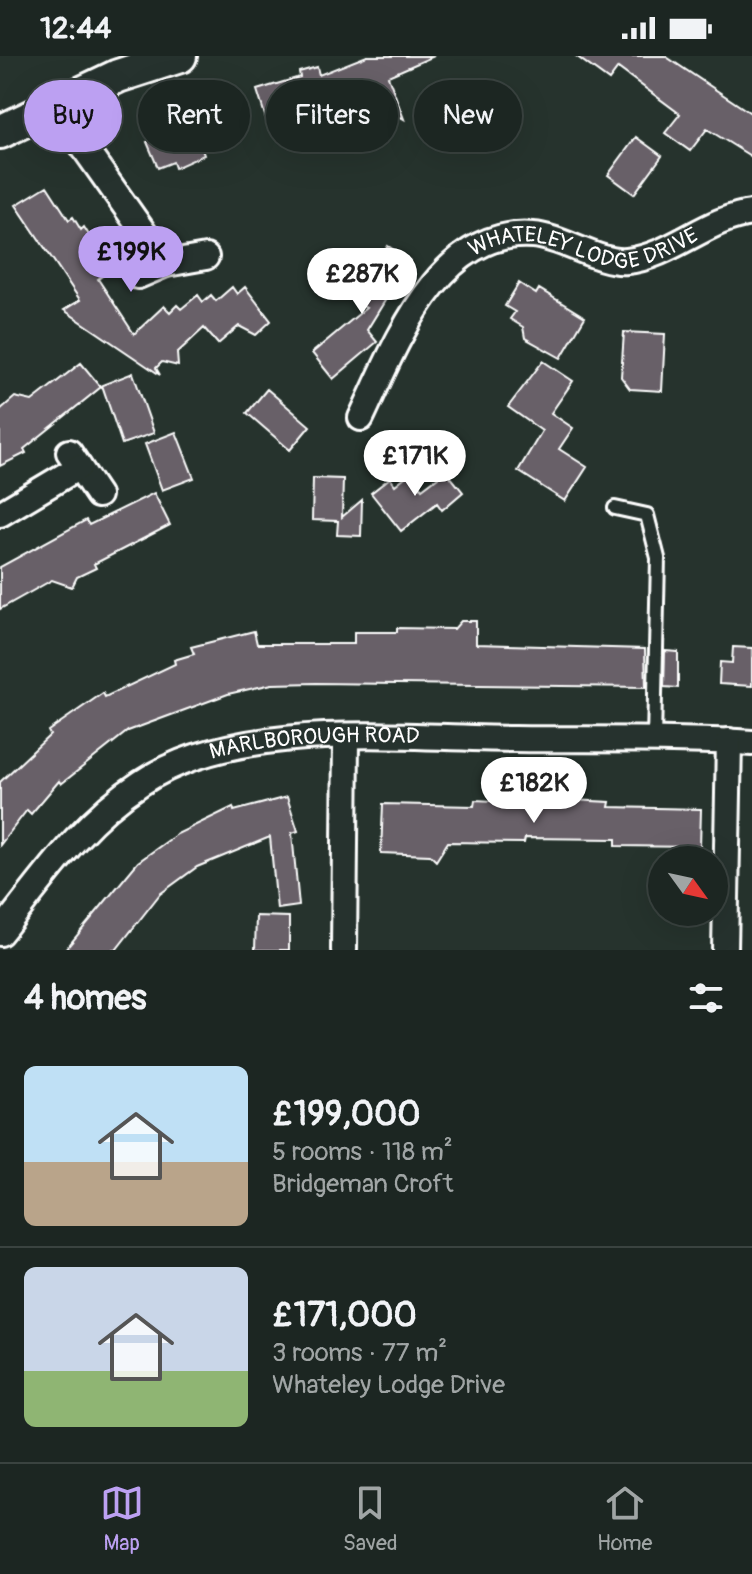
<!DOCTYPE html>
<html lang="en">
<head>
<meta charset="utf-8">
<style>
	:root { --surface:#1c2622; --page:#29322f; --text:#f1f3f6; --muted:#a0a5a5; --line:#3a4340; --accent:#bca0f2 }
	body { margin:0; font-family:Pangolin,sans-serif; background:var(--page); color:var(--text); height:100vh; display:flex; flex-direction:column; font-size:30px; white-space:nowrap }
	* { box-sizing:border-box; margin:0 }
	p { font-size:26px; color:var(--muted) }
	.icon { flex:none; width:44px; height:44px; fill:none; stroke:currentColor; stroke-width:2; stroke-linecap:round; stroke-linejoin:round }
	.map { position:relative; height:894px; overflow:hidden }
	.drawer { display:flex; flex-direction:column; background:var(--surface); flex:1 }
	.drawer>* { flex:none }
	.hud { position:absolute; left:24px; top:24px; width:704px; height:72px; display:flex; gap:16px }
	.needle { width:52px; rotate:123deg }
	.fabs { position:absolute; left:648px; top:790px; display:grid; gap:16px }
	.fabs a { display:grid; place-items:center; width:80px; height:80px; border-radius:50%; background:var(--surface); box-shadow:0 8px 32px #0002,0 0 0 2px var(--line); font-size:40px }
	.price { position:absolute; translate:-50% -68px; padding:0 18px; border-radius:28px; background:#fff; color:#222; font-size:26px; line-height:52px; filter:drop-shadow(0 2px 4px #0008) }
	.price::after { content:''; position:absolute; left:50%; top:48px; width:24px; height:18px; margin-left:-12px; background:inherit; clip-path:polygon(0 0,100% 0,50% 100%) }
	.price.on { background:var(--accent); color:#111 }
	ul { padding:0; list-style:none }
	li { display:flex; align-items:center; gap:24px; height:200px; padding:0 24px }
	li+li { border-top:2px solid var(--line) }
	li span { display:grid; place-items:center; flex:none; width:224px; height:160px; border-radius:12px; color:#555 }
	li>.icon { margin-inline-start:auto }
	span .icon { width:96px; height:96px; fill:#fffc; stroke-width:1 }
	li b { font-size:34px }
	h2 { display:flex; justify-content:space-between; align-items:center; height:96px; padding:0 24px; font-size:34px }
	.chip { padding:0 28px; border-radius:36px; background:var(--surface); box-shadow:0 8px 32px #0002,0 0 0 2px var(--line); font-size:28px; line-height:72px }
	.chip.on { background:var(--accent); color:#111 }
	.status { display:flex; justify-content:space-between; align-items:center; height:56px; padding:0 40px; background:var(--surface); direction:ltr }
	.status svg { height:22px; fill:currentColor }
	.tab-bar { display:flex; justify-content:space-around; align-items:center; height:112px; border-top:2px solid var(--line); background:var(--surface); font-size:22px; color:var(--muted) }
	.tab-bar a { display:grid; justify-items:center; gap:4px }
	.tab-bar .on { color:var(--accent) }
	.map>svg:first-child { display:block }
	.building { fill:#686068; stroke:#fff; stroke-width:2 }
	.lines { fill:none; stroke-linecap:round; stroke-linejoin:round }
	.lane-casing { stroke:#fff; stroke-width:18 }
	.street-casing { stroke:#fff; stroke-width:30 }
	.secondary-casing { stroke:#fff; stroke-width:38 }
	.lane { stroke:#26332d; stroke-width:12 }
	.street { stroke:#26332d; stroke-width:24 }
	.secondary { stroke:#26332d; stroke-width:32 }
	.labels { text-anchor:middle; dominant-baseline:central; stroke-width:6; stroke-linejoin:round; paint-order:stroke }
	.street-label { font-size:22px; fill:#fff; stroke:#26332d }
</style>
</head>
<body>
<div class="status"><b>12:44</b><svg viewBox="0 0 49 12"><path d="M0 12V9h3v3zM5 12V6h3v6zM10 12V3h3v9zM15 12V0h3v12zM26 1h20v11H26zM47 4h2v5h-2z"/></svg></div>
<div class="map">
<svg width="752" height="894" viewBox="0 0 752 894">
	<rect width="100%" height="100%" fill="#26332d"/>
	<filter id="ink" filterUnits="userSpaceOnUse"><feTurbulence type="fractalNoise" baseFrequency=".0125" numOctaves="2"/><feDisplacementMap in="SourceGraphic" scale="16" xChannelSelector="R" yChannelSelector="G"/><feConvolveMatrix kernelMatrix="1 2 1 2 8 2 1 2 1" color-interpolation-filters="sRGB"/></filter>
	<g filter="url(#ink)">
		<!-- building -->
		<path class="building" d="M367,0H434L388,20L404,63L374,46L332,59L335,69L316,75L311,59L269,72L257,34L300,21L299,16L317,11L319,19Z
			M576,0H665L752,58V101L707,73L690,95L665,77L680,58L618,12L609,24Z
			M220,57L227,80L200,88L204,99L175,112L173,106L158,112L147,86Z
			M636,81L662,100L634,138L608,119Z
			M47,130L69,164L73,161L81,174L84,171L111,214L98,223L134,278L164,250L170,256L177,249L181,253L198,239L203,246L211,239L216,245L232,231L237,238L245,231L271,265L256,279L239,270L218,288L204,272L177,297L178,310L162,306L156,312L160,319L64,254L80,244L16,149Z
			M388,190L410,204L367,274L377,286L333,323L312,297L366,252L354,245Z
			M519,227L536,238L539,233L585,261L561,302L525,282L523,271L510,263L515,256L505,250Z
			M624,276L665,278L662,335L630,333L621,321Z
			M543,305L573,325L551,357L573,372L559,393L587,411L565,445L518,415L542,375L508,351Z
			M81,307L101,331L24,393L26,397L0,410V354L15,341L32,345Z
			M133,317L154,377L122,388L102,329Z
			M267,333L310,370L290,394L247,357Z
			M176,376L194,422L162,434L145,388Z
			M446,415L463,436L442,454L437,447L401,475L371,437L390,422L395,429L410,417L422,433Z
			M313,422L343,423L342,461L362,444L361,480L337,479L338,465L312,464Z
			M154,437L170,469L94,508L96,512L77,521L72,531L52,524L0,553V511L86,464L89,469Z
			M461,565H476V588L645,593L646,631L316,627L272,628L228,638L128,675L61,728L59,725L31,758L27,754L0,789V726L50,679L48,675L103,637L105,641L175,608L174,604L194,598L191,591L254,575L257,588H354V576H397V572L454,573Z
			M733,591L752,592V630L719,628L720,606L732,607Z
			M665,595L678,596V632L664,631Z
			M287,741L298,775L292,777L299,850L277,853L270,781L197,811L160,838L116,894H65L138,806L177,778L233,751L234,755Z
			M533,742L610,746L609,751L701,753L700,791L616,790V783L525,782L524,787L448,786L436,805L430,799L381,797L383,748L474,750L475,744L533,747Z
			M256,860L289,861V894H255Z"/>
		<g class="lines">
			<defs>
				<path id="lane" d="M615,452L647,459L658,502L654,684"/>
				<g id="street">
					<path d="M53,48L166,208"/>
					<path d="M138,220L166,208L206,201"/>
					<path id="s1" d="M361,362C395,291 438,171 533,179C562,181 600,208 627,205C672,200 707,162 752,157"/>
					<path d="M69,396L98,439"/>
					<path d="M0,458L79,411"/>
					<path id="s2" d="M0,877C43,823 82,765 141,727C238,662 402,682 515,683C594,684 673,682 752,687"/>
					<path d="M344,894L346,682"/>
					<path d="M725,894L729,685"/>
				</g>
				<path id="secondary" d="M0,76L118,20L180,0"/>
			</defs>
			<!-- lane casing -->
			<use href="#lane" class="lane-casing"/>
			<!-- street casing -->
			<use href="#street" class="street-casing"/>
			<!-- secondary casing -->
			<use href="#secondary" class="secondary-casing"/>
			<!-- lane -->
			<use href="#lane" class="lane"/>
			<!-- street -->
			<use href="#street" class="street"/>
			<!-- secondary -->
			<use href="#secondary" class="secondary"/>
		</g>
	</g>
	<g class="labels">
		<!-- street labels -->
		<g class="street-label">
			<text stroke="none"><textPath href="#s1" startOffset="322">WHATELEY LODGE DRIVE</textPath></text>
			<text stroke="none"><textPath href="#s2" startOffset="388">MARLBOROUGH ROAD</textPath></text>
		</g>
	</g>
</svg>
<div class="fabs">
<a><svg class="needle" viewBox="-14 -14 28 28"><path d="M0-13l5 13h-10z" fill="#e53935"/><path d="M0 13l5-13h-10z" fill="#a0a5a5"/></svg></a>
</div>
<b class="price on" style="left:131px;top:238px">£199K</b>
<b class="price" style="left:362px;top:260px">£287K</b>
<b class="price" style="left:415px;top:442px">£171K</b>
<b class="price" style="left:534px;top:769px">£182K</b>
<div class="hud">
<a class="chip on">Buy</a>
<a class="chip">Rent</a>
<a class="chip">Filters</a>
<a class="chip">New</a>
</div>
</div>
<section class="drawer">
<h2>4 homes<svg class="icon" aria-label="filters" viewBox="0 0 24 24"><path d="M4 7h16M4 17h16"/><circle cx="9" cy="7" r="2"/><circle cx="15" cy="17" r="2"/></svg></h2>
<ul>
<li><span style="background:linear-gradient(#bfe0f5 60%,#b9a48a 0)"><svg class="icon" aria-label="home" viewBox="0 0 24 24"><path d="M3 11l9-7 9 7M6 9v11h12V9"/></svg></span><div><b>£199,000</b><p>5 rooms · 118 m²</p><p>Bridgeman Croft</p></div></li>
<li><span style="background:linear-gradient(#c9d6e8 65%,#8fb573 0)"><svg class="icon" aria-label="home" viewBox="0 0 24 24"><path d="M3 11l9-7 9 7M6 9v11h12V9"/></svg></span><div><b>£171,000</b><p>3 rooms · 77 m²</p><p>Whateley Lodge Drive</p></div></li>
</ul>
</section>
<nav class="tab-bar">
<a class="on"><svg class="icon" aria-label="map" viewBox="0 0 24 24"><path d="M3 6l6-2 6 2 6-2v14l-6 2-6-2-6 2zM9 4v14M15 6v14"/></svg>Map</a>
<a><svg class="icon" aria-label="saved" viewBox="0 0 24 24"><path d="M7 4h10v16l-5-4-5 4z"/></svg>Saved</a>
<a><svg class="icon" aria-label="home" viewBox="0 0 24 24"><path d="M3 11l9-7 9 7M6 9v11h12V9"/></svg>Home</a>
</nav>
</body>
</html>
